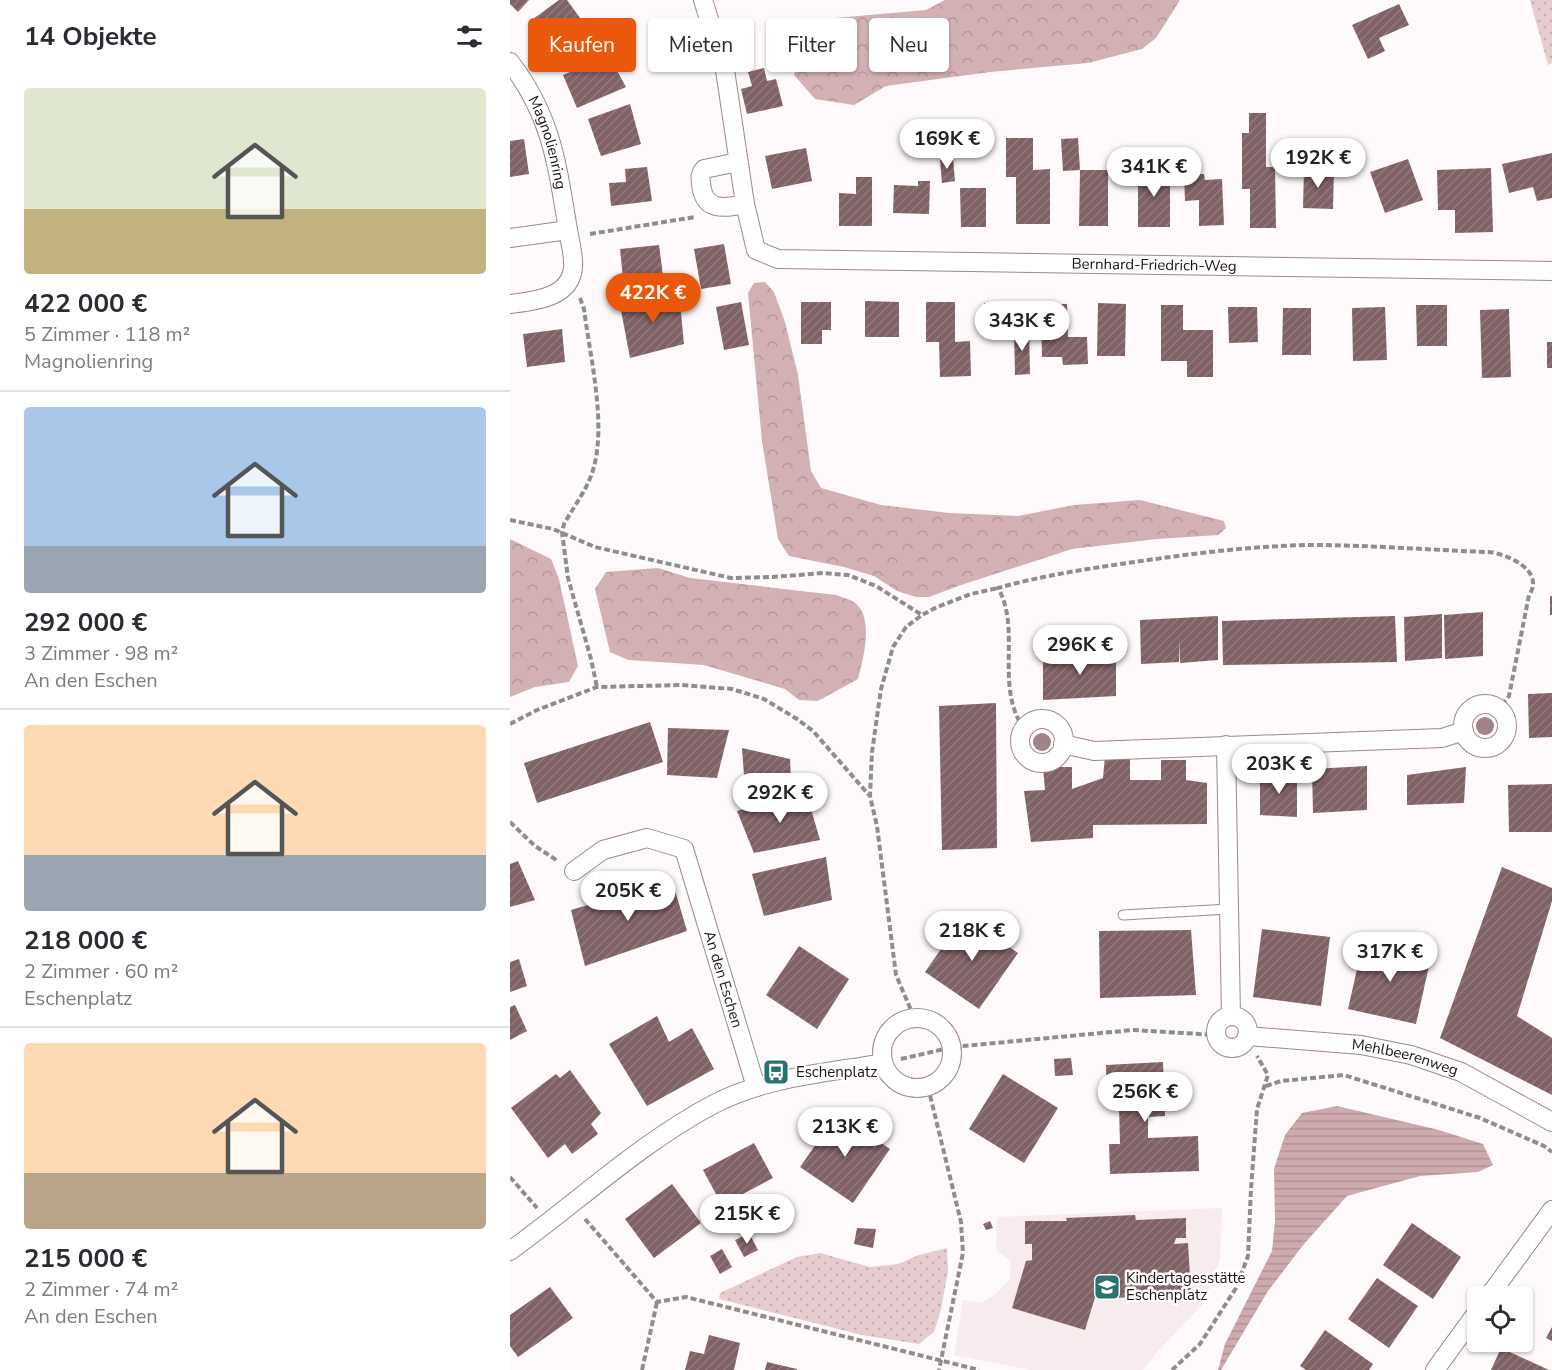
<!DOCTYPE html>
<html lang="de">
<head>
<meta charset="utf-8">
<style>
	:root { --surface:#fff; --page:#f2f2f3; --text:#2b2b33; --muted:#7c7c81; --line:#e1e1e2; --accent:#ea580c }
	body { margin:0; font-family:"Nunito Sans",sans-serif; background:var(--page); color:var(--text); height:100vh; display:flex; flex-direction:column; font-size:22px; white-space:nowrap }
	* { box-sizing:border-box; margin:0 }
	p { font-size:20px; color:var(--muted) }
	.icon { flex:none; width:33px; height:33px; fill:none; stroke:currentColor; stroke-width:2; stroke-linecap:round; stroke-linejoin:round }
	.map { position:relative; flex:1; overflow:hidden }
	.panel { display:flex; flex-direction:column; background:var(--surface); width:510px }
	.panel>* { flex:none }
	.banner { position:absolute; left:18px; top:18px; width:570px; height:54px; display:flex; gap:12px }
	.fabs { position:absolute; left:957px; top:1286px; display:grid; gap:12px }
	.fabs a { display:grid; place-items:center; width:66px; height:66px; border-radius:6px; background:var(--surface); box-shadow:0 2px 4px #0004; font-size:30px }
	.price { position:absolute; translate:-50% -51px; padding:0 14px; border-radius:21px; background:#fff; color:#222; font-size:20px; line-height:39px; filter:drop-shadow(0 2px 3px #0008) }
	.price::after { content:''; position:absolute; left:50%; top:36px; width:18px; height:14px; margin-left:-9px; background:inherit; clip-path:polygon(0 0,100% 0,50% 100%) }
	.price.selected { background:var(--accent); color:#fff }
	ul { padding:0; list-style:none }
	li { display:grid; align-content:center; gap:12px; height:318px; padding:0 24px }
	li+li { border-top:2px solid var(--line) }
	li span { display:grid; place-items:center; height:186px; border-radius:6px; color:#555 }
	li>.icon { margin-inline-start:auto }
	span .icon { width:108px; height:108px; fill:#fffc; stroke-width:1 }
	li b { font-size:26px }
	h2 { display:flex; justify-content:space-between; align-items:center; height:72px; padding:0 24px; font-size:26px }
	.pill { padding:0 21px; border-radius:6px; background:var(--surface); box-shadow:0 2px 4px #0004; font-size:21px; line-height:54px }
	.pill.selected { background:var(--accent); color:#fff }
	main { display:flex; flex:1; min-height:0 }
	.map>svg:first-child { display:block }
	.built { fill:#f8ebed }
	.grass { fill:url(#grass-dots) }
	.forest { fill:url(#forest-crowns) }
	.water { fill:url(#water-rules) }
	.building { fill:url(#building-hatch) }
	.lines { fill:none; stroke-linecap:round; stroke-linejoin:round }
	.lane-casing { stroke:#9e888a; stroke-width:11 }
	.street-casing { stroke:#9e888a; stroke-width:20 }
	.path { stroke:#918b8c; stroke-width:4; stroke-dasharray:6 3; stroke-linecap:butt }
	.lane { stroke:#fff; stroke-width:9 }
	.street { stroke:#fff; stroke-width:18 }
	.tree { fill:#a08389 }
	.labels { text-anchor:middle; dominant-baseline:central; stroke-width:5; stroke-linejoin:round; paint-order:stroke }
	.street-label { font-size:15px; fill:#1a1112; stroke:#fff }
	.poi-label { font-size:15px; fill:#1a1112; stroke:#fff; text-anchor:start }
</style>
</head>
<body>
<main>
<section class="panel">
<h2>14 Objekte<svg class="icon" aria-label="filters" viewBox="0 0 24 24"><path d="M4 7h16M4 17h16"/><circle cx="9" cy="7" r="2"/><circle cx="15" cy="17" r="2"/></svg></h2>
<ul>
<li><span style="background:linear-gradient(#dfe7d0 65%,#c2b280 0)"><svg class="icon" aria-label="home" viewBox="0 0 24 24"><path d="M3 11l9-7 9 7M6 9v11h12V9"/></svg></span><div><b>422 000 €</b><p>5 Zimmer · 118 m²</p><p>Magnolienring</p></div></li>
<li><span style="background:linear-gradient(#a9c7e8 75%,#9aa5b1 0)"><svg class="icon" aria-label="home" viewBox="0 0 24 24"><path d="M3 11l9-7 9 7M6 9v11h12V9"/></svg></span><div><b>292 000 €</b><p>3 Zimmer · 98 m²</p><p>An den Eschen</p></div></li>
<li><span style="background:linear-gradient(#ffd9b3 70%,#9aa5b1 0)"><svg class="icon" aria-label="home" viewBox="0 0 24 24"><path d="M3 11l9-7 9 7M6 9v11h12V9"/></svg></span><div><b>218 000 €</b><p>2 Zimmer · 60 m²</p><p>Eschenplatz</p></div></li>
<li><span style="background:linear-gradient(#ffd9b3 70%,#b9a48a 0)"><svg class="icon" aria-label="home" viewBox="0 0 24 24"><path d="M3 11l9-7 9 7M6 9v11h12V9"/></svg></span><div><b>215 000 €</b><p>2 Zimmer · 74 m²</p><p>An den Eschen</p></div></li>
</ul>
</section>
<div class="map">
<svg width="1042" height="1370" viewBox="0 0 1042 1370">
	<defs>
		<pattern id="grass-dots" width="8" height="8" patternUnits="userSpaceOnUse" patternTransform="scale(1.5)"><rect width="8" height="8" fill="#e6cccf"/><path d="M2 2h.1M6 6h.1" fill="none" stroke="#c5aeb1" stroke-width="1.8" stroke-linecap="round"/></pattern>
		<pattern id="forest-crowns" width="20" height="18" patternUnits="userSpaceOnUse" patternTransform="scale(1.5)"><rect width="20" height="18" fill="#d3b0b3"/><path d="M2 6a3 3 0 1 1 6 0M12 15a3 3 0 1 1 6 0" fill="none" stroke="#b59699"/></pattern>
		<pattern id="water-rules" width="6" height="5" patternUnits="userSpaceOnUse" patternTransform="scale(1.5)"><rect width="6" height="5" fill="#cdaaae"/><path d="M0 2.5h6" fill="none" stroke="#af9195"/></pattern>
		<pattern id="building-hatch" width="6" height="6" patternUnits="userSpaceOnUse" patternTransform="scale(1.5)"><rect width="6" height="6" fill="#806165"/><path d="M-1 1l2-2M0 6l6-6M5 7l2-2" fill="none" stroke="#917b7e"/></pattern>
	</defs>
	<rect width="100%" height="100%" fill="#fef9fa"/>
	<!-- built -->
	<path class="built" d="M712,1208L710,1259L694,1303L648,1351L633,1370H521L444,1355L453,1300L471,1303L487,1293L500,1279L501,1262L486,1249L487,1217Z"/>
	<!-- grass -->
	<path class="grass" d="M1020,0H1042V63L1038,65Z
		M437,1248L438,1271L431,1309L424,1332L409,1344L352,1335L209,1299L210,1293L287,1257L310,1253L360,1267L388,1264L409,1255Z"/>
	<!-- forest -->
	<path class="forest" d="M435,0H670L646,38L632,49L578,63L480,72L376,86L344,105L305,99L284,75L295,34L314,19L416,10Z
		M255,282L264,292L275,322L288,375L301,471L311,488L371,505L439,513L508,516L564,505L630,500L714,521L716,528L708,535L647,539L562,549L448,586L419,597H406L387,591L364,576L334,567L279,556L268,539L252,441L238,293L244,283Z
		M0,539L41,559L49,579L68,666L59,682L25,687L0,697Z
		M148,568L180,578L326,595C331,597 339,599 344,602C365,617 353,659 348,679L308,701L289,700L275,689L194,665L118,660L100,652L85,589L96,572Z"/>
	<!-- water -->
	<path class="water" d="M827,1106L929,1130L973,1144L983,1165L968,1172L910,1176L837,1196L794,1244L758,1291L711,1370H708L715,1344L762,1251L765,1221L764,1169L775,1135L792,1113Z"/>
	<!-- building -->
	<path class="building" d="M0,0H19L8,12L0,4Z
		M49,0H57L78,29L43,55L19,22Z
		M889,4L899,25L869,38L875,51L858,59L842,25Z
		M99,56L116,87L67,108L53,75Z
		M254,68L257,81L266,79L273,106L237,114L231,89L242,86L238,72Z
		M120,104L131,144L91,156L78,119Z
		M739,113H756V167H765L766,228H740V189H732V133H739Z
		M496,138H523V170L540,169V224H506V177H496Z
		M568,138L570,170H598V226H569L570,170L553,171L551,139Z
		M14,139L19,174L0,177V141Z
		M296,148L302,181L262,189L255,156Z
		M1042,153V198L1027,201L1023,187L999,193L992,164Z
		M443,158L445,181L432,183L430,160Z
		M898,159L913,200L875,213L860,172Z
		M137,167L142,201L101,206L99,183L116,182L115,169Z
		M794,168L824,169L823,209L793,208Z
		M981,168L983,232L945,233V210H928L927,170Z
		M628,170H660V227H628Z
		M674,174H694L695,180L712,179L714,225L689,226V200L675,201Z
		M346,177H362V226H329V193L346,194Z
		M408,181H420L419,214L383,213L384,185L408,186Z
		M450,188H476V227H451Z
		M214,244L221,284L191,289L184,249Z
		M149,245L154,283L114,288L110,249Z
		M169,292L174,344L120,358L110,305Z
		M355,301L389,302V337H355Z
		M231,302L239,345L214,350L206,307Z
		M291,302H321V330H312V344H291Z
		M416,302H445V342L460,341L461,376L430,377L429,342H416Z
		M474,303H497V333H474Z
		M588,303L616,304L615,356H587Z
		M531,304H557L558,337H577L578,364L553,365L552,357H532Z
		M651,305H673V330H703V377H677V361H651Z
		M906,305H937V346H907Z
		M718,307H747L748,342L719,343Z
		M875,307L877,360L843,361L842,308Z
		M773,308H801V355H772Z
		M999,309L1001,377L972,378L970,310Z
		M52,329L55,362L17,367L13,334Z
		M504,330H519L520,374L505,375Z
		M1037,342H1042V368H1037Z
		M1040,596H1042V615H1040Z
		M973,612V656L935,659L934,615Z
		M932,614V658L895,661L894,617Z
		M708,616V660L670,663L669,639V662L631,664L630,620Z
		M885,616L887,662L713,665L712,621Z
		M606,652V696L533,700V656Z
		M1042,693V737L1019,738L1018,694Z
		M486,703L487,848L432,850L429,706Z
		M140,722L153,762L27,803L14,763Z
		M158,728L219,730L207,778L157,775Z
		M232,748L280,759L281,779L235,789Z
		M595,756H620V780H651V760H676V780L697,783V824L583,825V838L521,842L514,791L535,790L533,767H562V789L593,778Z
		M857,766V810L803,813L802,769Z
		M956,767L954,803L897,805V775Z
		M787,771V817L750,815V778Z
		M1042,784V832H999L998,785Z
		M296,792L310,840L244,853L227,811Z
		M316,857L322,900L254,916L242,874Z
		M8,861L25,900L0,907V864Z
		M992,867L1042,888V901L1007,1016L1042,1038V1095L930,1038Z
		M162,880L177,931L75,966L61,910Z
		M454,916L508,953L469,1009L415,972Z
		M752,929L820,937L811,1006L743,997Z
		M681,930L686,995L590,998L589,931Z
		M853,943L921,957L906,1024L838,1009Z
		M289,946L339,979L307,1029L256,995Z
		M9,959L17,986L0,992V962Z
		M5,1005L17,1031L0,1040V1007Z
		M147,1016L159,1042L182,1028L204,1069L137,1106L99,1044Z
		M561,1058L563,1075L545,1076L544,1059Z
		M653,1062L655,1116L638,1117V1138L688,1136L689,1171L600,1174L599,1144H610L609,1106H597L596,1065Z
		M60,1070L91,1113L81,1124L88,1134L62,1154L55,1144L38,1158L1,1108L46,1074L50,1078Z
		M493,1074L548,1108L514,1163L459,1129Z
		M328,1113L380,1149L343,1203L290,1167Z
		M244,1143L263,1178L212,1205L193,1170Z
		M162,1184L191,1223L144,1258L115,1219Z
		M625,1215L626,1220L676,1218V1238H666L664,1244L678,1243L681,1293L607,1298L606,1280L590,1281L575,1330L502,1308L516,1261L522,1260V1244H515V1221H557L556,1218Z
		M480,1221L483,1228L476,1230L473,1224Z
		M902,1223L951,1257L923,1299L873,1265Z
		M347,1228L366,1229L363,1248L344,1244Z
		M239,1233L248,1250L234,1257L225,1240Z
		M212,1249L222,1267L210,1274L200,1256Z
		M867,1278L908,1306L879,1348L838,1319Z
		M40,1287L63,1318L8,1357L0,1346V1315Z
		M1042,1327V1341L1036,1338Z
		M815,1330L863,1364L859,1370H796L790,1366Z
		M199,1335L230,1343L224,1370H175L180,1351L194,1354Z
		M991,1348L1039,1370H981Z
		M257,1362L287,1369V1370H255Z"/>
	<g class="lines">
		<defs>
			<path id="lane" d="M613,915L719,909"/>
			<g id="street">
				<path id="s1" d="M193,0L215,70L235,204L246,250L268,259L1042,271"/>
				<path id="s2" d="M0,62C42,117 47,164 58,230"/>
				<path d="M228,162L194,169C190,174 190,177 191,183C193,211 213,209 235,204"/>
				<path d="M0,238L58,230C60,241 64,256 63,267C61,298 24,301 0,304"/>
				<circle cx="975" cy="726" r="22"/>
				<circle cx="532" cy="741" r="22"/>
				<path d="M553,744L584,751L932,738L954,731"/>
				<path d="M716,745L721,1016"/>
				<path id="s3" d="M64,871L93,850L137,838L174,849L246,1087"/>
				<circle cx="722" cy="1032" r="16"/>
				<circle cx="407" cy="1053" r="35"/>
				<path id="s4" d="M737,1036L851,1045L901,1055L951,1072L1042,1122"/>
				<path d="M0,1251C68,1202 130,1143 204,1104C256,1077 317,1073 373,1063"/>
				<path d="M979,1296L1042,1210"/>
				<path d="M925,1370L968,1311"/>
			</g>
		</defs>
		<!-- lane casing -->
		<use href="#lane" class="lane-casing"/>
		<!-- street casing -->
		<use href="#street" class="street-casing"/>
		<!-- path -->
		<path class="path" d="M80,234L185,217
			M70,298L74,309C80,357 97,424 83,470C77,490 64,506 54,524L52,532L58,578L81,659L87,687
			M0,520L43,529L85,547L221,578L263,577L312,573L338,575L366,586L412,615
			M0,724L27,710L87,687L172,685L222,689L254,699L287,719L303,731L359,795
			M514,729C484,686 512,630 488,588C534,575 583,568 631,561C687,553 743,546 800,545C859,545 919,550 978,552C996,553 1036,571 1019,595L999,696L989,709
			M0,822L25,846L48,861
			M404,1017L386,975L367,826L360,796L362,752L371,689L383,647L396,627L412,615L427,607L461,594L488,588
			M391,1059L443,1047L623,1030L706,1035
			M756,1086L771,1081L834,1075L970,1118L1034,1146L1042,1152
			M418,1087L451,1222L453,1253L429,1370
			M0,1177L27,1208
			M75,1219L147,1302L176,1297L469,1370
			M132,1370L147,1302
			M662,1370L690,1344L726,1288L738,1256L741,1189L747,1109L758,1075L747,1056"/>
		<!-- lane -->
		<use href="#lane" class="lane"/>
		<!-- street -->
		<use href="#street" class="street"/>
	</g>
	<!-- trees -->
	<g class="tree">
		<circle cx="975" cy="726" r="9"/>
		<circle cx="532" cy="742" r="9"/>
	</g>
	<!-- icons -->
	<defs>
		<symbol id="bus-square" viewBox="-11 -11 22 22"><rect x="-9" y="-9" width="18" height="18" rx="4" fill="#28726f" stroke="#fff"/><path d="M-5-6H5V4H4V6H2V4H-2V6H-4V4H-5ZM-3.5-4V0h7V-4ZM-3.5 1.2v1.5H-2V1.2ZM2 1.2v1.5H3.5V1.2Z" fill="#fff"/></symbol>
		<symbol id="school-square" viewBox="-11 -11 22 22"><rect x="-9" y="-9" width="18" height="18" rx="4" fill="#28726f" stroke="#fff"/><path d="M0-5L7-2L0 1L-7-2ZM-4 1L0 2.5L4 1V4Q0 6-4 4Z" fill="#fff"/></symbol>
	</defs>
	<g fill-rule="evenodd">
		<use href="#bus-square" x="251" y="1057" width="30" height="30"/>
		<use href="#school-square" x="582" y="1272" width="30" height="30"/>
	</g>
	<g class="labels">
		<!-- street labels -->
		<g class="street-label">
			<text stroke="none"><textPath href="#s2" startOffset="90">Magnolienring</textPath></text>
			<text stroke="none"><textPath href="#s1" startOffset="656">Bernhard-Friedrich-Weg</textPath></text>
			<text stroke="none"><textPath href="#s3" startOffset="256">An den Eschen</textPath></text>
			<text stroke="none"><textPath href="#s4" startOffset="160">Mehlbeerenweg</textPath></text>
		</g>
		<!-- poi labels -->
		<g class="poi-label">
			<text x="286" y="1072">Eschenplatz</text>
			<text x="616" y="1278">Kindertagesstätte<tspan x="616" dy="17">Eschenplatz</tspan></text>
		</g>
	</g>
</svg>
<div class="fabs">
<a><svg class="icon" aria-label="locate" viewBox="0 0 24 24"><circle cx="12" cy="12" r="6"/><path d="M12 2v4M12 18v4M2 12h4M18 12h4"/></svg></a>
</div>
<b class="price" style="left:437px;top:170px">169K €</b>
<b class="price" style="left:808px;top:189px">192K €</b>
<b class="price" style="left:644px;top:198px">341K €</b>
<b class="price selected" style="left:143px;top:324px">422K €</b>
<b class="price" style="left:512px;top:352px">343K €</b>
<b class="price" style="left:570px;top:676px">296K €</b>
<b class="price" style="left:769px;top:795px">203K €</b>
<b class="price" style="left:270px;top:824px">292K €</b>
<b class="price" style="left:118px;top:922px">205K €</b>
<b class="price" style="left:462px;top:962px">218K €</b>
<b class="price" style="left:880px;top:983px">317K €</b>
<b class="price" style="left:635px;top:1123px">256K €</b>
<b class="price" style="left:335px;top:1158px">213K €</b>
<b class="price" style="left:237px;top:1245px">215K €</b>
<div class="banner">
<a class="pill selected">Kaufen</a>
<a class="pill">Mieten</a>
<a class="pill">Filter</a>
<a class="pill">Neu</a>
</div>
</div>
</main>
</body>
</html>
